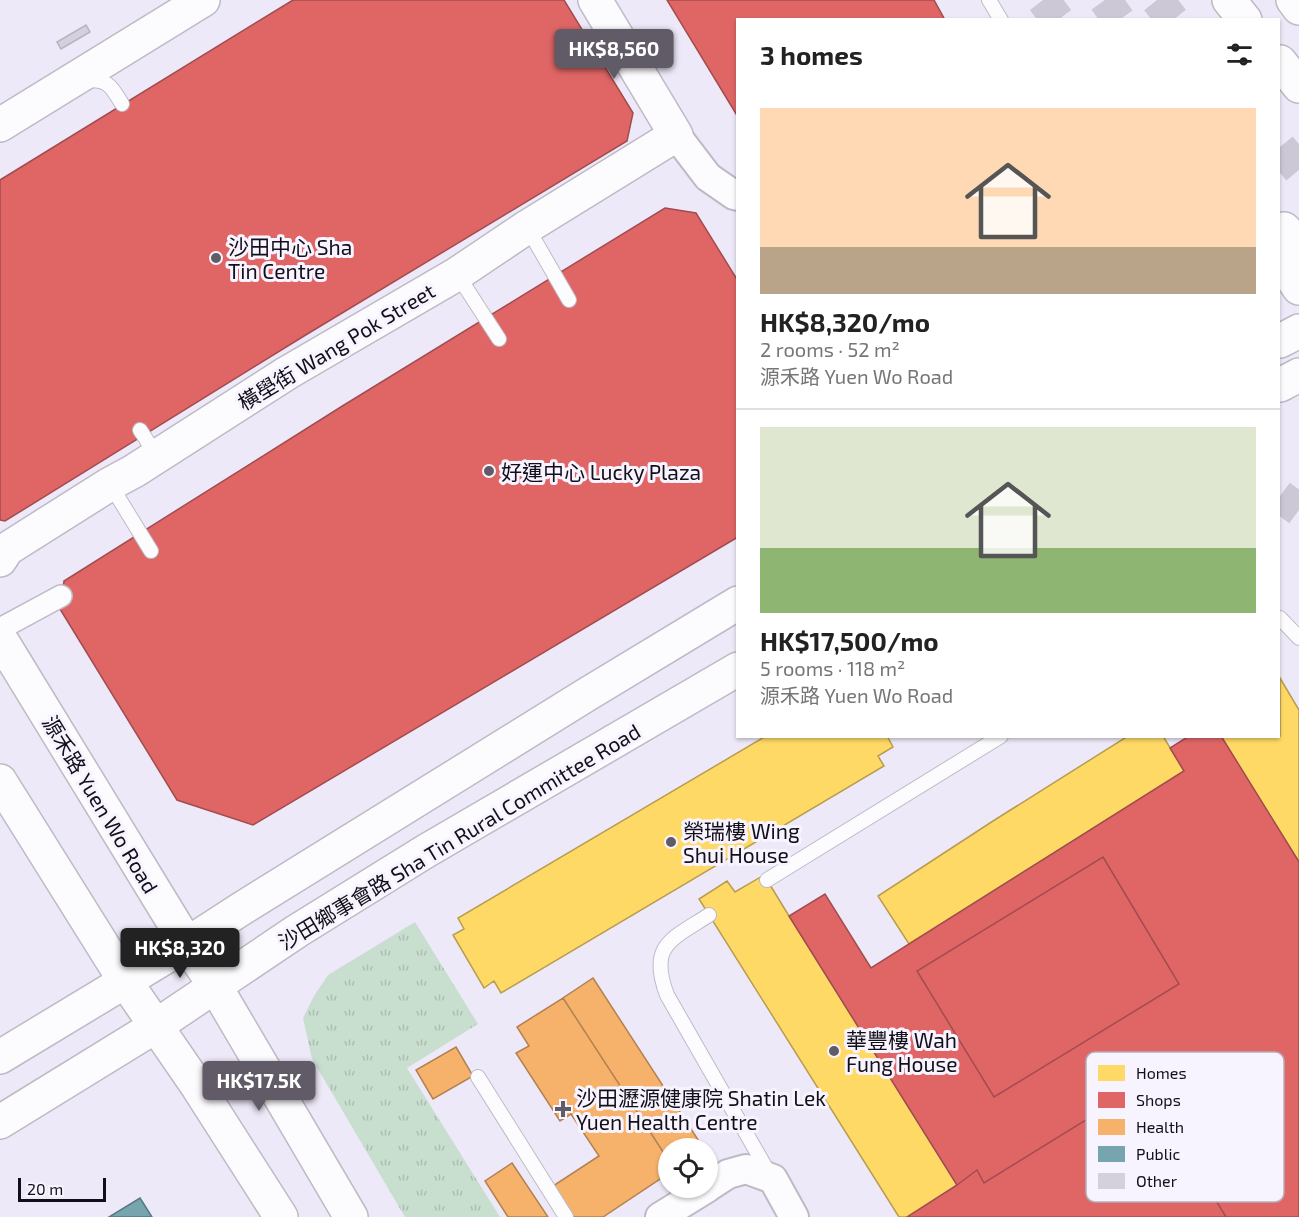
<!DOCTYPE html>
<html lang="en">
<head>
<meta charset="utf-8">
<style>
	:root { --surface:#fff; --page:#f2f2f2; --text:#222; --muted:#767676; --line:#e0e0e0; --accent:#605b66 }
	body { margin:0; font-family:"Exo 2","Noto Sans TC",sans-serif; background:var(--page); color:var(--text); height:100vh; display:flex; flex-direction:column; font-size:22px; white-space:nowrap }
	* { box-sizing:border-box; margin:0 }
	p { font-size:20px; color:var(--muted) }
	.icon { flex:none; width:33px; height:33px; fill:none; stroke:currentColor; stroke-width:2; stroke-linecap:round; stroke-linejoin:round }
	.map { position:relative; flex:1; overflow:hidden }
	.side { position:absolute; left:736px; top:18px; width:544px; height:720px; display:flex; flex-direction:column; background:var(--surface); border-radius:0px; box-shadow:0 2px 4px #0004 }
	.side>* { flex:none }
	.controls { position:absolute; left:658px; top:1138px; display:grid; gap:12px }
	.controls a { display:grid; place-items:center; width:60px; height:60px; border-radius:50%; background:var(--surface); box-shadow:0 2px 4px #0004; font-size:30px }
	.scale { position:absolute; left:18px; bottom:15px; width:88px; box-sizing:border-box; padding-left:6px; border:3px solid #130f18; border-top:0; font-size:16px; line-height:21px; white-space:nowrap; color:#130f18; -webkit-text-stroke:4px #f8f4ff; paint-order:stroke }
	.price { position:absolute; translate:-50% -51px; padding:0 14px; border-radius:6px; background:var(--accent); color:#fff; font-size:20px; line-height:39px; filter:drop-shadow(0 2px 3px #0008) }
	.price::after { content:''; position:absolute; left:50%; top:36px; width:18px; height:14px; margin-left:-9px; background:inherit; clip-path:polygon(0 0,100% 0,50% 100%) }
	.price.current { background:#222; color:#fff }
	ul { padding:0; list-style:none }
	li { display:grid; align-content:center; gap:12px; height:318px; padding:0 24px }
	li+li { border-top:2px solid var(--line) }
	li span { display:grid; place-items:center; height:186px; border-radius:0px; color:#555 }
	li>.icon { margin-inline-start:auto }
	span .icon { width:108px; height:108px; fill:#fffc; stroke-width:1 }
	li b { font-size:26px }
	h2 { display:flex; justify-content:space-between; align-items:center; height:72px; padding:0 24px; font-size:26px }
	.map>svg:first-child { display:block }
	.park { fill:url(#park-tufts) }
	.homes { fill:#ffd966; stroke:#b89c4f; stroke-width:1.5 }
	.shops { fill:#e06666; stroke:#a24c4f; stroke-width:1.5 }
	.health { fill:#f6b26b; stroke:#b28152; stroke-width:1.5 }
	.public { fill:#76a5af; stroke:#587882; stroke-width:1.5 }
	.building { fill:#d4d0dc; stroke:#b6b3be; stroke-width:1.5 }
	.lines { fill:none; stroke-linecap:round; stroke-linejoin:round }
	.trunk-tunnel { stroke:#cdc8d6; stroke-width:33; stroke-dasharray:33 16; stroke-linecap:butt }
	.service-casing { stroke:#bebac5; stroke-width:16 }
	.pedestrian-casing { stroke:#bebac5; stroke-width:24 }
	.minor-casing { stroke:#bebac5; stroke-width:32 }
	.secondary-casing { stroke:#bebac5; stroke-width:36 }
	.primary-casing { stroke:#bebac5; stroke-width:36 }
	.trunk-casing { stroke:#bebac5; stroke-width:36 }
	.service { stroke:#fcfcfe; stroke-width:14 }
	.pedestrian { stroke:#fcfcfe; stroke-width:21 }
	.minor { stroke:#fcfcfe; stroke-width:28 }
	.secondary { stroke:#fcfcfe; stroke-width:33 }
	.primary { stroke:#fcfcfe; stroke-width:33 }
	.trunk { stroke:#fcfcfe; stroke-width:33 }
	.poi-dot { fill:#605b66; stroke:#f8f4ff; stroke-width:2 }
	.labels { text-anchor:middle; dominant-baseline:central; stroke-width:6; stroke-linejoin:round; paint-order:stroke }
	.poi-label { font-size:21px; fill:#130f18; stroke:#f8f4ff; text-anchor:start }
	.street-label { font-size:21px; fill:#130f18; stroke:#f8f4ff }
	.key { fill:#f8f4ff; stroke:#b3afba; stroke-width:1.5 }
	.key-label { font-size:16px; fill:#130f18 }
</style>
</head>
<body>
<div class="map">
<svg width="1299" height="1217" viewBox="0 0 1299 1217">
	<defs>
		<pattern id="park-tufts" width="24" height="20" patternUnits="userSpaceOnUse" patternTransform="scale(1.5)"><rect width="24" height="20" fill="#c8dfcf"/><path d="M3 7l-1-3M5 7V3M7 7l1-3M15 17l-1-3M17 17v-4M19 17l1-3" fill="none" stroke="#abbeb1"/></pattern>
	</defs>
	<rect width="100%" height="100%" fill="#eee9f8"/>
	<!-- park -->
	<path class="park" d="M415,922L478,1024L407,1068L500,1217H405L312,1059L303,1018L314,996L328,975Z"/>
	<!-- homes -->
	<path class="homes" d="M326,0H355L356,2L360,0H403L399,3L413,26L393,38L379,14L368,21L382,45L361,57L347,34L324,48L313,29L335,15Z
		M459,0H496L488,5L506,35L487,46L473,23L459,31L447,13L461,4Z
		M497,0H522L530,13L512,24Z
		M697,0H731L707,16Z
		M818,5L828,20H797Z
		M275,20L289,43L313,29L324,48L301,62L315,85L294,99L280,75L269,82L284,105L264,117L250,94L223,110L211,91L237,75L223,51L243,39L257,63L268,56L254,32Z
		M537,24L549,43L562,34L574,53L559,62L565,71L580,62L590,78L575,87L586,104L567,116L556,98L548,104L559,121L540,132L530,115L516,124L506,108L520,99L514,89L500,98L489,79L503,71L487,46L506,35L525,65L534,60L519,35Z
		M738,42V66L728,49Z
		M119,121L133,144L160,128L172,147L145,163L159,187L140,199L125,175L115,182L129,206L108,218L93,195L71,209L59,190L82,175L67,152L88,139L103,163L114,156L100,133Z
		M21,180L36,204L59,190L71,209L48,223L62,247L41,259L26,236L16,243L30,266L10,278L0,260V218L3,224L15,217L0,193Z
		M652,248L663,265L684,252L695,270L676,283L683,293L702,281L713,299L694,311L708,333L691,344L676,322L665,330L680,352L663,363L652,345L631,359L620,340L639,327L632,317L614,329L602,311L621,299L607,277L625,265L639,288L650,281L635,258Z
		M709,335L720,353L738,341V368L733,371L738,378V417L734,410L723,417L737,440L721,451L710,433L689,447L677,428L697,415L690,404L671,417L660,399L679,387L664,365L682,353L696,376L707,369L693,346Z
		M17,393L29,411L15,421L20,430L35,420L45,437L30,446L41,463L22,474L12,457L3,462L14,480L0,488V397L3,402Z
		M689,462L702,482L664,506L672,517L710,492L721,510L693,529L707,550L688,563L672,538L662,545L678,568L661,579L647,557L630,569L619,553L643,537L635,526L611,542L597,522L614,511L607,500L625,488L639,510L647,504L633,482L652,470L660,482Z
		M562,522L576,545L593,533L604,550L580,565L587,576L612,560L625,581L609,591L616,602L597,614L583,592L575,597L590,620L570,632L562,620L533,639L521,620L558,595L551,585L513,609L501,591L529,573L515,551L535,539L551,563L560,557L545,533Z
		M132,563L143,581L163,567L175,586L156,598L163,609L182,597L193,614L174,627L188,649L171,660L157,638L145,645L160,667L143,679L132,661L112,674L100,656L119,643L112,632L94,644L82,627L101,615L87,593L105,581L119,603L130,597L115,574Z
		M455,598L468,617L430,641L438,652L475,627L487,645L460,664L474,685L454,698L438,673L428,680L444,703L428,714L413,692L395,704L385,688L409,672L401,661L377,677L364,657L380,646L373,635L391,623L405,645L413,639L399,617L418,605L426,617Z
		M329,650L343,672L361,661L371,677L347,693L354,704L379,688L392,708L376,719L383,730L364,742L350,720L343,725L357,747L337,760L329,747L300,767L288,747L325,723L318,712L280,737L268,719L296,700L283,679L302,666L318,691L327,684L313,661Z
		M190,654L201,671L222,657L234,676L214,689L221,700L240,687L251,705L232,717L247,739L229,751L215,728L204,735L219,758L202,769L190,751L170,765L158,746L177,733L171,723L152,735L141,717L159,705L145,683L163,672L178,694L188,687L173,664Z
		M1280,678L1299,710V862L1221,736H1280Z
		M766,736H887L893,747L878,756L884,766L501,993L494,981L484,988L453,935L464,929L458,918Z
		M1128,736H1163L1184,771L909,944L878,896L993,821Z
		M764,875L789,916L977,1217H899L699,899L727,881L735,892Z
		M1207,1043L1216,1059L1226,1052L1299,1171V1217H1227L1154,1097L1164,1091L1155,1076Z"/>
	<!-- shops -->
	<path class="shops" d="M293,0H564L633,113L627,141L304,336L5,521L0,520V180Z
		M667,0H934L945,20H738V117Z
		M665,208L696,213L738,281V537L253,825L177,800L60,609L64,581L344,405Z
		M1189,736H1221L1299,862V1217H907L957,1185L789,916L825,894L871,968L1184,771L1170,748Z
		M1103,857L1179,984L994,1097L917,971Z
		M1144,1084L1226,1217H907L957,1185L977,1170L984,1183Z"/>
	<!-- health -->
	<path class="health" d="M593,978L704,1149H669V1161L563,998Z
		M563,998L669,1161V1173L603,1217H572L553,1186L599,1156L571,1114L560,1121L516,1053L529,1046L517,1027Z
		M456,1047L473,1076L433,1099L416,1070Z
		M512,1163L548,1217H508L485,1181Z"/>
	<!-- public -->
	<path class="public" d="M140,1198L152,1217H109Z"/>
	<!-- building -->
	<path class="building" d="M86,25L90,32L61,49L57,42Z"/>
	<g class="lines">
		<!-- trunk-tunnel -->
		<path class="trunk-tunnel" d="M1043,0L1058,20
			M1105,0L1119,20
			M1157,0L1173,20
			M1280,147L1299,170
			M1280,496L1299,510"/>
		<defs>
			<path id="service" d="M989,0L1001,20
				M84,81C107,77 112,87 122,104
				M527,227L569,300
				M457,274L499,339
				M140,430C146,439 153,447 149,457
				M110,484L151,551
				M1280,618L1299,638
				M767,880L1001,736
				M709,915C672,939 648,945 667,995L770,1175
				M478,1077L566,1217"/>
			<path id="pedestrian" d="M0,629L61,596"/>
			<path id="minor" d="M676,135L708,177L734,195L738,196
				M708,1187L728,1174L746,1169L773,1179L794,1217
				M660,1217L707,1188"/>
			<path id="secondary" d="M0,125L203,0
				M0,560L7,549L110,484L134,471L287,373L457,274L527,227L676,135L595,0
				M0,638L187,944L215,986L351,1217
				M0,781L125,981L198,1087L281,1217"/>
			<path id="primary" d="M1280,341L1299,331
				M1280,385L1299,375
				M0,1057L187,944L241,909L586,695L738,603
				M0,1122L156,1026L297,931L426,851L738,669"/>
			<path id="trunk" d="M1229,0L1245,20
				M1293,0L1299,8
				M1280,62L1299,86
				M1284,229L1299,244
				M1283,264L1299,288"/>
		</defs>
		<!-- service casing -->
		<use href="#service" class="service-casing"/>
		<!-- pedestrian casing -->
		<use href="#pedestrian" class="pedestrian-casing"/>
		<!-- minor casing -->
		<use href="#minor" class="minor-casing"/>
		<!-- secondary casing -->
		<use href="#secondary" class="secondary-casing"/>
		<!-- primary casing -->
		<use href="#primary" class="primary-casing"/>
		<!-- trunk casing -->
		<use href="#trunk" class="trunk-casing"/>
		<!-- service -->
		<use href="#service" class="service"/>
		<!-- pedestrian -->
		<use href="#pedestrian" class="pedestrian"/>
		<!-- minor -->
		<use href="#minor" class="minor"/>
		<!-- secondary -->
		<use href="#secondary" class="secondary"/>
		<!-- primary -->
		<use href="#primary" class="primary"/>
		<!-- trunk -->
		<use href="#trunk" class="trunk"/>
	</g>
	<!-- markers -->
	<g class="poi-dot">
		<circle cx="216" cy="258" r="6"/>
		<circle cx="489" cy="471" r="6"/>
		<circle cx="671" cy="842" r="6"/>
		<circle cx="834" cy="1051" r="6"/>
		<path d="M560 1100h6v6h6v6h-6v6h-6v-6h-6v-6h6z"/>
	</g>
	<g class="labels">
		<!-- poi labels -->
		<g class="poi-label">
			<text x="228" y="246">沙田中心 Sha<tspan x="228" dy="24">Tin Centre</tspan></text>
			<text x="501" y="471">好運中心 Lucky Plaza</text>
			<text x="683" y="830">榮瑞樓 Wing<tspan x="683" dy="24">Shui House</tspan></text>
			<text x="846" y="1039">華豐樓 Wah<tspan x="846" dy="24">Fung House</tspan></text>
			<text x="576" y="1097">沙田瀝源健康院 Shatin Lek<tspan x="576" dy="24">Yuen Health Centre</tspan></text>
		</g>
		<!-- street labels -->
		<g class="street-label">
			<text transform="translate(336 346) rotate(-31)">橫壆街 Wang Pok Street</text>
			<text transform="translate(101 804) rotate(59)">源禾路 Yuen Wo Road</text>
			<text transform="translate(459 836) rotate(-31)">沙田鄉事會路 Sha Tin Rural Committee Road</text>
		</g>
	</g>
	<!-- legend -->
	<rect x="1086" y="1052" width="198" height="150" rx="9" class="key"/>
	<rect x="1098" y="1065" width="27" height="16" fill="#ffd966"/>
	<rect x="1098" y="1092" width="27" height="16" fill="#e06666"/>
	<rect x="1098" y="1119" width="27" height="16" fill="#f6b26b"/>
	<rect x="1098" y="1146" width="27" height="16" fill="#76a5af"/>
	<rect x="1098" y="1173" width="27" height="16" fill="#d4d0dc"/>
	<g class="key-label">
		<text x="1136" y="1079">Homes</text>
		<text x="1136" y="1106">Shops</text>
		<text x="1136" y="1133">Health</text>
		<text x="1136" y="1160">Public</text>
		<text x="1136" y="1187">Other</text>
	</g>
</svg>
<div class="controls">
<a><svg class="icon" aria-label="locate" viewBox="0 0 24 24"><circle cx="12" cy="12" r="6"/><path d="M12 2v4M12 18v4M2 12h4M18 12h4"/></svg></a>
</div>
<div class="scale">20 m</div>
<b class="price" style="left:614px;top:80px">HK$8,560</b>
<b class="price current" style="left:180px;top:979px">HK$8,320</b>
<b class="price" style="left:259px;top:1112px">HK$17.5K</b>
<section class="side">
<h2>3 homes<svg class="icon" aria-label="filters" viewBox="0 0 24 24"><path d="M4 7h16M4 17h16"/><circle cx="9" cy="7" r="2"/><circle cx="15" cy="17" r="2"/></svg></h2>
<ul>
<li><span style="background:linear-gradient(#ffd9b3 75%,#b9a48a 0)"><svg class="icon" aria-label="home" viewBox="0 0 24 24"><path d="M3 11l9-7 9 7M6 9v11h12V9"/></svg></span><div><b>HK$8,320/mo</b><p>2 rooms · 52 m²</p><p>源禾路 Yuen Wo Road</p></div></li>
<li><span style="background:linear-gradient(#dfe7d0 65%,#8fb573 0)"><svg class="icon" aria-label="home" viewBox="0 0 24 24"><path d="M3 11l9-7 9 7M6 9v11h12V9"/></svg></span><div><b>HK$17,500/mo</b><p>5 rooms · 118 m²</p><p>源禾路 Yuen Wo Road</p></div></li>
</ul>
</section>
</div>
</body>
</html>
